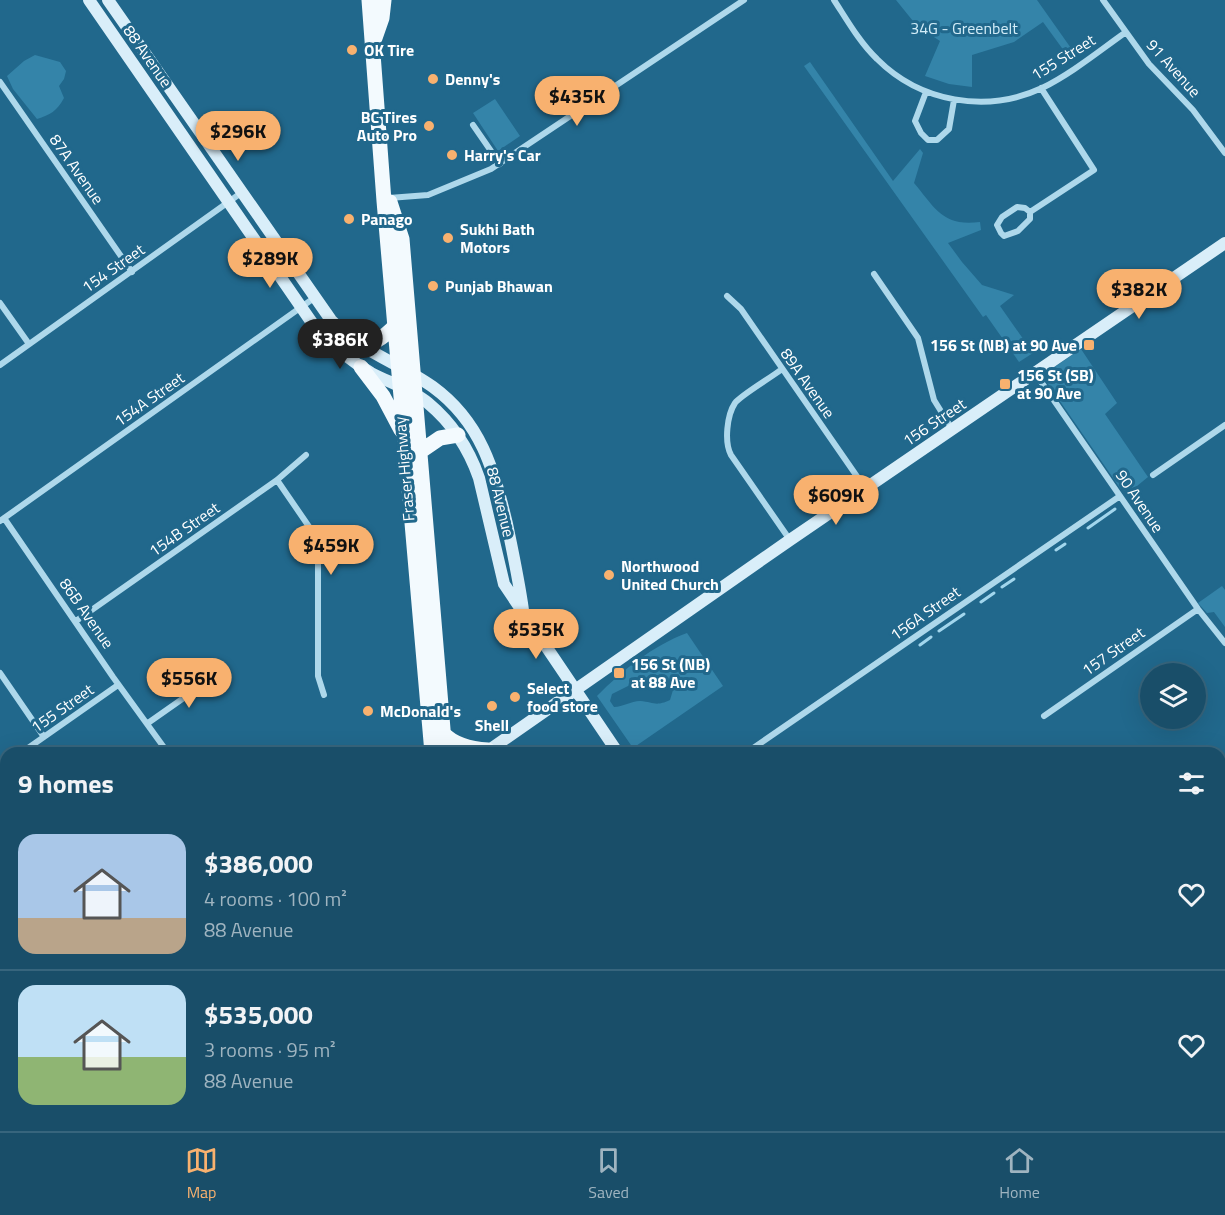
<!DOCTYPE html>
<html lang="en">
<head>
<meta charset="utf-8">
<style>
	:root { --surface:#194e69; --page:#265871; --text:#f1f3f6; --muted:#9fb4c0; --line:#37657d; --accent:#f8b16f }
	body { margin:0; font-family:"Titillium Web",sans-serif; background:var(--page); color:var(--text); height:100vh; display:flex; flex-direction:column; font-size:22px; white-space:nowrap }
	* { box-sizing:border-box; margin:0 }
	p { font-size:20px; color:var(--muted) }
	.icon { flex:none; width:33px; height:33px; fill:none; stroke:currentColor; stroke-width:2; stroke-linecap:round; stroke-linejoin:round }
	.map { position:relative; flex:1; overflow:hidden }
	.side { position:absolute; left:0px; top:747px; width:1226px; height:384px; display:flex; flex-direction:column; background:var(--surface); border-radius:18px 18px 0 0; box-shadow:0 6px 24px #0002,0 0 0 2px var(--line) }
	.side>* { flex:none }
	.tools { position:absolute; left:1140px; top:663px; display:grid; gap:12px }
	.tools a { display:grid; place-items:center; width:66px; height:66px; border-radius:50%; background:var(--surface); box-shadow:0 6px 24px #0002,0 0 0 2px var(--line); font-size:30px }
	.price { position:absolute; translate:-50% -51px; padding:0 14px; border-radius:21px; background:var(--accent); color:#111; font-size:20px; line-height:39px; filter:drop-shadow(0 2px 3px #0008) }
	.price::after { content:''; position:absolute; left:50%; top:36px; width:18px; height:14px; margin-left:-9px; background:inherit; clip-path:polygon(0 0,100% 0,50% 100%) }
	.price.selected { background:#222; color:#fff }
	ul { padding:0; list-style:none }
	li { display:flex; align-items:center; gap:18px; height:150px; padding:0 18px }
	li+li { border-top:2px solid var(--line) }
	li span { display:grid; place-items:center; flex:none; width:168px; height:120px; border-radius:18px; color:#555 }
	li>.icon { margin-inline-start:auto }
	span .icon { width:72px; height:72px; fill:#fffc; stroke-width:1 }
	li b { font-size:26px }
	h2 { display:flex; justify-content:space-between; align-items:center; height:72px; padding:0 18px; font-size:26px }
	.tabs { display:flex; justify-content:space-around; align-items:center; height:84px; border-top:2px solid var(--line); background:var(--surface); font-size:16px; color:var(--muted) }
	.tabs a { display:grid; justify-items:center; gap:3px }
	.tabs .selected { color:var(--accent) }
	.map>svg:first-child { display:block }
	.green { fill:#3484a9; fill-rule:evenodd }
	.lines { fill:none; stroke-linecap:round; stroke-linejoin:round }
	.stream { stroke:#a2d6ed; stroke-width:3 }
	.street { stroke:#aed8eb; stroke-width:6 }
	.secondary { stroke:#d9eef9; stroke-width:12 }
	.primary { stroke:#f3fafe; stroke-width:15 }
	.poi-dot { fill:#f8b16f; stroke:#21688c; stroke-width:2 }
	.labels { text-anchor:middle; dominant-baseline:central; stroke-width:6; stroke-linejoin:round; paint-order:stroke }
	.park-label { font-size:16px; fill:#d3edf8; stroke:#21688c }
	.poi-label { font-size:16px; font-weight:bold; fill:#fff; stroke:#21688c; text-anchor:start }
	.street-label { font-size:16px; fill:#fff; stroke:#21688c }
</style>
</head>
<body>
<div class="map">
<svg width="1225" height="1131" viewBox="0 0 1225 1131">
	<rect width="100%" height="100%" fill="#21688c"/>
	<!-- green -->
	<path class="green" d="M896,0H1037L1073,51L1067,55L1043,22L1014,42L972,55V87L949,84L925,76L940,41L917,26Z
		M35,55L60,62L66,71L64,79L59,86L64,98C57,111 50,115 37,119L13,89L7,76L24,61Z
		M810,62L893,181L920,149L923,153L914,183C935,208 943,227 980,222L981,230L948,243L962,262L982,285L1014,295L1000,306L1033,353L1019,362L986,315L983,317L804,66Z
		M495,99L520,136L498,151L473,113Z
		M1081,349L1117,403L1105,414L1148,477L1137,486L1125,491L1120,488L1046,381L1045,376L1047,372Z
		M1222,586L1225,590V627L1214,612L1207,613L1198,603Z
		M687,633L723,686L633,748L597,696C623,670 652,646 687,633ZM660,675L668,680L673,690L670,700C655,707 654,702 640,701C631,701 623,707 614,707L610,701L612,694L632,684Z"/>
	<g class="lines">
		<!-- stream -->
		<path class="stream" d="M1088,528L1115,509
			M1056,550L1065,544
			M1002,587L1014,579
			M981,602L994,593
			M939,631L964,614
			M920,645L931,637"/>
		<!-- street -->
		<path class="street" d="M834,0C847,20 860,43 877,59C920,102 986,114 1042,88C1071,74 1099,51 1126,32
			M1103,0L1149,64L1193,110L1225,153
			M0,82L132,272
			M926,92L915,121L921,133L928,140H937L949,129L954,100
			M473,125L500,164
			M389,198L428,195L491,169L744,0
			M1017,207L1025,208L1030,212V219L1018,231L1004,236L1001,233L997,225L1002,217Z
			M1030,212L1094,170L1041,88
			M874,274L918,338L934,400L952,429
			M727,296L741,309L865,488
			M0,303L29,344
			M0,365L241,193
			M782,369C772,377 741,395 735,403C727,415 724,442 731,455L790,540
			M1035,373L1198,609L1225,643
			M1153,475L1225,425
			M277,480L312,531L318,545V676L324,695
			M4,518L113,677L168,753
			M0,521L314,298
			M76,621L277,480L306,455
			M0,673L44,737
			M1044,716L1198,609
			M148,723L195,690L207,672
			M21,753L118,685
			M746,753L1120,496
			M0,768L6,764
			M0,836L6,845
			M1220,873L1225,881
			M1220,922L1225,918
			M0,1070L6,1079
			M1220,1112L1225,1120
			M273,1125V1131
			M730,1125L734,1131
			M1061,1125L1065,1131
			M807,1131L816,1125"/>
		<!-- secondary -->
		<path class="secondary" d="M89,0L317,330C333,346 351,361 371,373C390,383 411,389 428,403C452,423 469,449 479,478L504,584L618,753
			M108,0L331,320C362,353 398,362 433,387C481,422 494,470 507,524C513,553 519,581 523,610
			M485,753L790,540L1225,243
			M0,1093L6,1089
			M874,1125L878,1131"/>
		<!-- primary -->
		<path class="primary" d="M369,0L384,201L432,753
			M375,38L382,18L384,0
			M390,202L402,239L445,753
			M357,344C375,344 383,338 395,326
			M361,367L383,396L401,430
			M421,451L440,438L458,435
			M443,733C454,745 472,749 488,750
			M462,1125L463,1131"/>
	</g>
	<!-- markers -->
	<g class="poi-dot">
		<circle cx="352" cy="50" r="6"/>
		<circle cx="433" cy="79" r="6"/>
		<circle cx="429" cy="126" r="6"/>
		<circle cx="452" cy="155" r="6"/>
		<circle cx="349" cy="219" r="6"/>
		<circle cx="448" cy="238" r="6"/>
		<circle cx="433" cy="286" r="6"/>
		<rect x="1083" y="339" width="12" height="12" rx="3"/>
		<rect x="999" y="378" width="12" height="12" rx="3"/>
		<circle cx="609" cy="575" r="6"/>
		<rect x="613" y="667" width="12" height="12" rx="3"/>
		<circle cx="515" cy="697" r="6"/>
		<circle cx="492" cy="706" r="6"/>
		<circle cx="368" cy="711" r="6"/>
	</g>
	<g class="labels">
		<!-- park labels -->
		<g class="park-label">
			<text x="964" y="28">34G - Greenbelt</text>
		</g>
		<!-- poi labels -->
		<g class="poi-label">
			<text x="364" y="50">OK Tire</text>
			<text x="445" y="79">Denny's</text>
			<text x="417" y="117" text-anchor="end">BC Tires<tspan x="417" dy="18">Auto Pro</tspan></text>
			<text x="464" y="155">Harry's Car</text>
			<text x="361" y="219">Panago</text>
			<text x="460" y="229">Sukhi Bath<tspan x="460" dy="18">Motors</tspan></text>
			<text x="445" y="286">Punjab Bhawan</text>
			<text x="1077" y="345" text-anchor="end">156 St (NB) at 90 Ave</text>
			<text x="1017" y="375">156 St (SB)<tspan x="1017" dy="18">at 90 Ave</tspan></text>
			<text x="621" y="566">Northwood<tspan x="621" dy="18">United Church</tspan></text>
			<text x="631" y="664">156 St (NB)<tspan x="631" dy="18">at 88 Ave</tspan></text>
			<text x="527" y="688">Select<tspan x="527" dy="18">food store</tspan></text>
			<text x="380" y="711">McDonald's</text>
			<text x="492" y="725" text-anchor="middle">Shell</text>
		</g>
		<!-- street labels -->
		<g class="street-label">
			<text transform="translate(148 56) rotate(55)">88 Avenue</text>
			<text transform="translate(1063 57) rotate(-32)">155 Street</text>
			<text transform="translate(1174 68) rotate(48)">91 Avenue</text>
			<text transform="translate(77 169) rotate(55)">87A Avenue</text>
			<text transform="translate(113 268) rotate(-35)">154 Street</text>
			<text transform="translate(808 383) rotate(55)">89A Avenue</text>
			<text transform="translate(149 399) rotate(-35)">154A Street</text>
			<text transform="translate(934 422) rotate(-34)">156 Street</text>
			<text transform="translate(404 469) rotate(-95)">Fraser Highway</text>
			<text transform="translate(1140 501) rotate(56)">90 Avenue</text>
			<text transform="translate(501 502) rotate(76)">88 Avenue</text>
			<text transform="translate(184 529) rotate(-35)">154B Street</text>
			<text transform="translate(87 613) rotate(55)">86B Avenue</text>
			<text transform="translate(925 613) rotate(-35)">156A Street</text>
			<text transform="translate(1113 651) rotate(-35)">157 Street</text>
			<text transform="translate(62 708) rotate(-35)">155 Street</text>
		</g>
	</g>
</svg>
<div class="tools">
<a><svg class="icon" aria-label="layers" viewBox="0 0 24 24"><path d="M12 4l9 5-9 5-9-5zM3 14l9 5 9-5"/></svg></a>
</div>
<b class="price" style="left:577px;top:127px">$435K</b>
<b class="price" style="left:238px;top:162px">$296K</b>
<b class="price" style="left:270px;top:289px">$289K</b>
<b class="price" style="left:1139px;top:320px">$382K</b>
<b class="price selected" style="left:340px;top:370px">$386K</b>
<b class="price" style="left:836px;top:526px">$609K</b>
<b class="price" style="left:331px;top:576px">$459K</b>
<b class="price" style="left:536px;top:660px">$535K</b>
<b class="price" style="left:189px;top:709px">$556K</b>
<section class="side">
<h2>9 homes<svg class="icon" aria-label="filters" viewBox="0 0 24 24"><path d="M4 7h16M4 17h16"/><circle cx="9" cy="7" r="2"/><circle cx="15" cy="17" r="2"/></svg></h2>
<ul>
<li><span style="background:linear-gradient(#a9c7e8 70%,#b9a48a 0)"><svg class="icon" aria-label="home" viewBox="0 0 24 24"><path d="M3 11l9-7 9 7M6 9v11h12V9"/></svg></span><div><b>$386,000</b><p>4 rooms · 100 m²</p><p>88 Avenue</p></div><svg class="icon" aria-label="heart" viewBox="0 0 24 24"><path d="M12 20l-8-8c-3-5 5-10 8-4 3-6 11-1 8 4z"/></svg></li>
<li><span style="background:linear-gradient(#bfe0f5 60%,#8fb573 0)"><svg class="icon" aria-label="home" viewBox="0 0 24 24"><path d="M3 11l9-7 9 7M6 9v11h12V9"/></svg></span><div><b>$535,000</b><p>3 rooms · 95 m²</p><p>88 Avenue</p></div><svg class="icon" aria-label="heart" viewBox="0 0 24 24"><path d="M12 20l-8-8c-3-5 5-10 8-4 3-6 11-1 8 4z"/></svg></li>
</ul>
</section>
</div>
<nav class="tabs">
<a class="selected"><svg class="icon" aria-label="map" viewBox="0 0 24 24"><path d="M3 6l6-2 6 2 6-2v14l-6 2-6-2-6 2zM9 4v14M15 6v14"/></svg>Map</a>
<a><svg class="icon" aria-label="saved" viewBox="0 0 24 24"><path d="M7 4h10v16l-5-4-5 4z"/></svg>Saved</a>
<a><svg class="icon" aria-label="home" viewBox="0 0 24 24"><path d="M3 11l9-7 9 7M6 9v11h12V9"/></svg>Home</a>
</nav>
</body>
</html>
